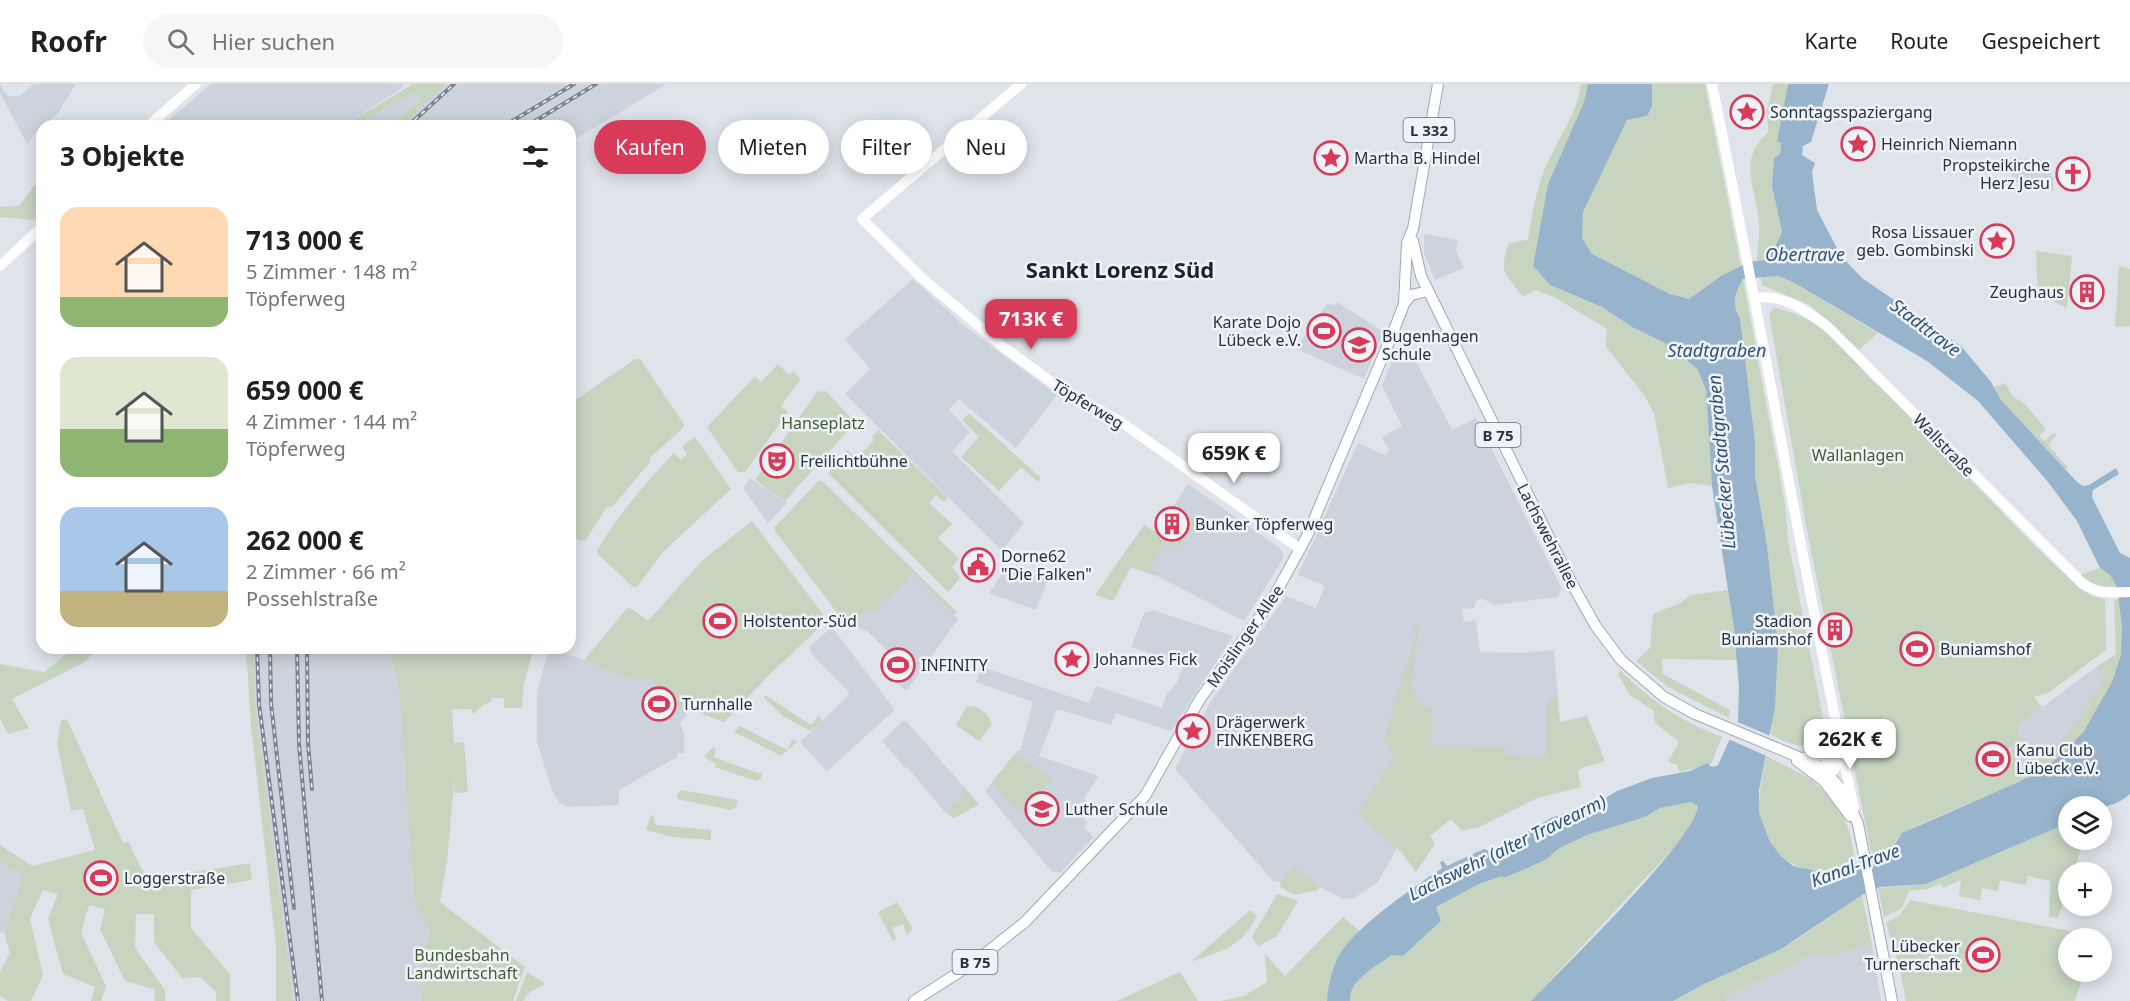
<!DOCTYPE html>
<html lang="de">
<head>
<meta charset="utf-8">
<style>
	:root { --surface:#fff; --page:#f6f6f6; --text:#202124; --muted:#757577; --line:#e0e0e0; --accent:#d83b5a }
	body { margin:0; font-family:"Noto Sans",sans-serif; background:var(--page); color:var(--text); height:100vh; display:flex; flex-direction:column; font-size:22px; white-space:nowrap }
	* { box-sizing:border-box; margin:0 }
	p { font-size:20px; color:var(--muted) }
	.icon { flex:none; width:33px; height:33px; fill:none; stroke:currentColor; stroke-width:2; stroke-linecap:round; stroke-linejoin:round }
	.map { position:relative; flex:1; overflow:hidden }
	.sheet { position:absolute; left:36px; top:36px; width:540px; height:534px; display:flex; flex-direction:column; background:var(--surface); border-radius:18px; box-shadow:0 3px 15px #0003 }
	.sheet>* { flex:none }
	.banner { position:absolute; left:594px; top:36px; width:570px; height:54px; display:flex; gap:12px }
	.fabs { position:absolute; left:2058px; top:712px; display:grid; gap:12px }
	.fabs a { display:grid; place-items:center; width:54px; height:54px; border-radius:50%; background:var(--surface); box-shadow:0 3px 15px #0003; font-size:30px }
	.price { position:absolute; translate:-50% -51px; padding:0 14px; border-radius:12px; background:#fff; color:#222; font-size:20px; line-height:39px; filter:drop-shadow(0 2px 3px #0008) }
	.price::after { content:''; position:absolute; left:50%; top:36px; width:18px; height:14px; margin-left:-9px; background:inherit; clip-path:polygon(0 0,100% 0,50% 100%) }
	.price.active { background:var(--accent); color:#fff }
	ul { padding:0; list-style:none }
	li { display:flex; align-items:center; gap:18px; height:150px; padding:0 24px }
	li span { display:grid; place-items:center; flex:none; width:168px; height:120px; border-radius:18px; color:#555 }
	li>.icon { margin-inline-start:auto }
	span .icon { width:72px; height:72px; fill:#fffc; stroke-width:1 }
	li b { font-size:26px }
	h2 { display:flex; justify-content:space-between; align-items:center; height:72px; padding:0 24px; font-size:26px }
	.tag { padding:0 21px; border-radius:27px; background:var(--surface); box-shadow:0 3px 15px #0003; font-size:21px; line-height:54px }
	.tag.active { background:var(--accent); color:#fff }
	header { display:flex; align-items:center; gap:36px; box-sizing:border-box; height:84px; padding:0 30px; background:var(--surface); border-bottom:2px solid var(--line) }
	header strong { font-size:28px }
	nav { display:flex; gap:33px; margin-inline-start:auto; font-size:21px }
	.search { width:420px; height:54px; background:var(--page); display:flex; align-items:center; gap:15px; box-sizing:border-box; padding:0 21px; border-radius:33px; color:var(--muted); font-size:22px }
	.map>svg:first-child { display:block }
	.built { fill:#cdd3dc }
	.green { fill:#c6d4c0 }
	.water { fill:#98b4cc; fill-rule:evenodd }
	.pier { fill:#dfe4ea }
	.lines { fill:none; stroke-linecap:round; stroke-linejoin:round }
	.primary-casing { stroke:#9ea9b6; stroke-width:12 }
	.secondary { stroke:#fff; stroke-width:10 }
	.primary { stroke:#fff; stroke-width:10 }
	.rail-casing { stroke:#788494; stroke-width:4 }
	.rail { stroke:#eff3f7; stroke-width:1.5; stroke-dasharray:4.5; stroke-linecap:butt }
	.labels { text-anchor:middle; dominant-baseline:central; stroke-width:5; stroke-linejoin:round; paint-order:stroke }
	.shield { fill:#eff3f7; stroke:#636c78; stroke-width:1.5 }
	.shield-label { font-size:15px; font-weight:bold; fill:#273242 }
	.poi-label { font-size:16px; fill:#273242; stroke:#eff3f7; text-anchor:start }
	.street-label { font-size:16px; fill:#273242; stroke:#eff3f7 }
	.park-label { font-size:16px; fill:#3d5f33; stroke:#eff3f7 }
	.water-label { font-size:18px; font-style:italic; fill:#2e5379; stroke:#eff3f7 }
	.district-label { font-size:22px; font-weight:bold; fill:#192333; stroke:#eff3f7 }
</style>
</head>
<body>
<header>
<strong>Roofr</strong>
<div class="search"><svg class="icon" aria-label="search" viewBox="0 0 24 24"><circle cx="10" cy="10" r="6"/><path d="M15 15l6 6"/></svg>Hier suchen</div>
<nav><a>Karte</a><a>Route</a><a>Gespeichert</a></nav>
</header>
<div class="map">
<svg width="2130" height="917" viewBox="0 0 2130 917">
	<rect width="100%" height="100%" fill="#dfe4ea"/>
	<!-- built -->
	<path class="built" d="M34,0H76L59,28L37,47L27,60L0,9V1L8,12H20Z
		M211,0H403L402,4L343,42H162Z
		M446,0H667L577,54L570,42H402Z
		M416,7L421,13L390,42H355Z
		M2012,74L2048,76L2047,84L2053,94L2054,107L2012,98Z
		M1424,150L1458,156L1456,167L1464,184L1435,196L1424,169Z
		M913,195L963,241L1057,311L1016,364L959,315L949,325L970,348L952,367L1024,439L1002,467L845,310L870,285L845,255Z
		M1337,218L1380,246L1382,251L1364,295L1299,266L1301,257L1328,219L1334,222Z
		M1395,270L1417,279L1452,346L1476,334L1562,505L1557,513L1495,521L1481,514L1476,517L1474,524L1462,525L1464,538L1476,536L1480,568L1522,569L1554,566L1560,638L1570,677L1399,761L1378,798L1354,814L1343,815L1320,803L1294,782L1281,798L1273,797L1175,685L1210,619L1286,512L1316,524L1325,502L1298,491L1358,359L1385,371L1389,366L1382,353L1402,342L1382,301Z
		M750,394L787,419L768,439L745,407L744,403Z
		M1188,400L1280,464L1283,469V475L1244,537L1159,493L1160,490L1151,485L1165,456L1197,437L1174,421Z
		M752,437L825,533L824,539L769,591L724,638L695,627L683,626L687,631L680,639L684,650V669H677V673L619,706V721L567,723L559,718L552,706L537,658V608L549,564L584,576L628,523L648,537L703,476Z
		M1008,482L1048,495L1036,526L989,509Z
		M913,489L958,535L908,605L904,606L888,588L895,575L867,547L847,540L867,525L873,530L877,519L881,515L885,518Z
		M1152,526L1233,552L1171,647L1116,629L1111,641L1057,625L1039,672L1099,692L1084,714L1089,720L1079,730L1088,738L1084,743L1094,753L1061,788H1052L985,707L1017,667H1020L1033,618L976,598L982,583L1089,619L1096,602L1162,624L1167,609L1176,600L1184,581L1131,563L1144,529Z
		M832,543L895,626L827,687L800,658L848,612L849,608L814,573L809,563Z
		M254,564H390L399,608L414,814L429,844L421,917H293L255,617Z
		M2096,583L2106,592L2087,627L2054,666L2023,687L2009,664L2020,657L2017,642Z
		M903,637L907,638L979,720L954,734L945,728L906,682L905,684L882,657Z
		M0,777L23,792L4,848L0,849Z
		M1872,860L1881,917H1725L1726,912L1793,882L1809,870L1826,874Z"/>
	<!-- green -->
	<path class="green" d="M413,0H446L402,42H390L421,14L416,8L354,42H343Z
		M1581,0H1588L1584,18L1548,100L1533,182L1550,201L1602,223L1632,243L1673,263L1698,286L1706,306L1712,402L1690,399L1668,404L1654,330L1645,312L1606,263L1607,245L1554,213L1536,206L1523,213C1505,188 1498,190 1509,159L1528,156C1532,133 1535,109 1544,87C1554,61 1579,27 1581,0Z
		M1652,0H1705L1741,183L1721,192L1689,215L1670,210L1592,170C1584,162 1579,151 1581,140C1583,112 1614,62 1627,36L1647,32L1652,23Z
		M1773,0H1788L1778,58L1781,59L1780,70L1774,74L1772,102L1782,148L1768,175L1757,176C1758,163 1760,150 1759,138C1756,106 1737,73 1768,49L1767,27Z
		M35,101L42,111L40,131L34,136L0,133V123L19,122Z
		M2036,167L2072,172L2067,224L2047,214L2045,219C2035,206 2037,183 2036,167Z
		M2119,182L2130,185V242L2115,243Z
		M1778,192L1793,198L1878,249L1859,266L1810,221L1762,201L1761,194Z
		M1743,195L1785,420L1788,456L1826,650L1822,660C1801,666 1789,659 1771,651L1778,561L1767,461L1755,391V357L1740,234C1731,220 1735,209 1743,195Z
		M1774,224C1808,230 1833,251 1855,276C1864,287 1868,295 1881,303L2032,459L2079,504L2092,512L2105,515L2106,566L2048,609L2034,613L2042,623L2017,642L2020,657L2009,665L2023,686C2067,657 2081,638 2105,592L2096,583L2116,570L2114,516L2119,515C2121,533 2123,551 2121,570C2116,611 2075,667 2039,688C1996,712 1948,725 1905,748C1891,755 1898,768 1873,778L1806,441L1769,230Z
		M635,275H640L685,342L650,374V378L613,422L606,424L586,456L581,457L570,450V320Z
		M778,280L789,291L793,288L801,295L781,322L788,328L745,388H738L707,343L755,292L761,298Z
		M2005,299L2013,313L2023,318L2046,345L2039,352L2044,357L2054,349L2057,350L2048,361L2068,384L2065,385L2001,316L1994,303Z
		M826,307L852,335V342L785,417L755,396L817,308Z
		M969,329L1041,394L1038,398L1021,383L999,407L961,373L979,353L962,336Z
		M878,346L948,414L944,418L936,411L929,419L952,440L938,454L959,475L952,483L960,494L948,508L828,389L847,366L857,374L874,356L872,353Z
		M695,353L731,405L663,468L637,503H633L598,470L597,466C619,430 645,399 674,369L681,376L687,370L682,362Z
		M818,397H822L957,528L954,531L913,489L885,519L881,515L878,518L881,522L873,530L867,525L857,535L854,532L845,539L775,447V443Z
		M1174,421L1197,437L1178,464L1165,457L1151,485L1160,490L1159,493L1131,483L1113,517L1095,511L1144,441L1155,448L1161,432Z
		M752,437L825,533L824,539L769,591L724,638L695,627L682,626L650,595L634,596L585,576L628,523L648,537L703,476Z
		M2100,484L2110,491L2117,503L2096,502L2080,491Z
		M1728,506L1738,576L1662,575L1663,590L1730,626L1729,634L1668,603L1636,577L1650,564L1653,530L1680,519L1691,511Z
		M1415,543H1419C1419,568 1396,618 1431,624V661L1505,662V672L1547,673V617L1557,612L1560,638L1587,632L1605,677L1581,684L1578,687L1581,703L1537,714L1479,743L1462,747L1451,735L1430,752L1435,760L1416,788L1402,769L1358,730L1394,672L1384,654L1415,556Z
		M74,564H99L83,579L12,615L29,644L8,650L0,635V580L44,588Z
		M246,564H254L255,617L293,917H276V862L251,641Z
		M390,564H534L524,599L522,624H504V614H492L491,618L483,621L473,630L471,625H452L454,661V659L464,658L468,708L454,709L455,688L447,777L440,818L525,883L513,917H421L429,844L414,814L399,608Z
		M1621,587C1651,617 1682,638 1722,653L1711,680L1680,688L1677,681L1668,678L1679,658L1655,639L1654,627L1630,611L1618,590Z
		M765,611L811,641L819,631L822,637L810,647L783,632L764,614Z
		M967,622C980,621 987,629 992,640L979,657L956,641Z
		M67,635L123,759L129,758L140,783L151,795L250,779L252,796L191,806V844L230,890V917H216V908L200,893L182,894L154,858V830H136L135,864L165,906V917H155L154,905L125,897L100,846L105,825L89,821L81,849L106,902L101,917H91L95,903L63,890L48,835L58,810L43,806L30,835L43,891L31,917H8L0,912V888L10,869L4,848L23,792L0,777V761L32,782L95,766L83,725L71,727L57,659L61,637Z
		M740,642L787,666L793,655L797,658L781,672L734,648Z
		M713,663L716,664L714,673L760,690L763,687L761,694L756,697L715,683L716,680L704,673Z
		M1015,670L1053,695L1018,728L992,698Z
		M1766,672L1811,695L1832,715L1843,731L1850,750L1857,785C1813,798 1763,778 1759,728C1758,709 1763,691 1766,672Z
		M964,704L979,720L954,734L946,727L964,712L961,707Z
		M681,706L738,716L736,723L731,726L677,715L678,709Z
		M1691,718L1698,722V729L1681,756L1531,917H1350C1348,897 1377,882 1392,871L1403,872L1441,837L1436,823L1479,800L1547,775L1558,765L1587,751L1645,733L1660,724Z
		M651,731L654,732V738L657,741L711,746V756L672,753L646,746Z
		M2068,739V756H2084L2073,789H2068V802L2058,834L2049,833L2050,797L2028,792L2026,801L2000,796L1998,807L1982,804L1980,816L1959,812L1961,796L1943,804L1941,800L1927,805L1909,807L1902,824L1884,833L1878,804L1926,800Z
		M1294,782L1320,803L1318,806L1294,811L1281,803L1280,799Z
		M1277,810L1298,817L1277,852L1258,862L1252,853Z
		M1862,811L1872,860L1826,874L1809,870L1793,882L1726,912L1725,917H1673L1704,900L1796,856Z
		M1910,816L2080,849L2078,855H2068V888H2084L2075,917H1906L1900,886L1886,839L1900,831Z
		M897,818L913,845L907,851L903,840L892,844L897,855L893,857L878,828Z
		M1250,826L1257,832C1241,864 1223,866 1191,878Z
		M1343,833L1361,848L1339,871L1327,917H1221L1244,912L1267,898L1265,870L1285,892Z
		M527,888L545,900L529,909L523,917H516Z
		M1180,888L1198,917H1218H1117Z"/>
	<!-- water -->
	<path class="water" d="M1588,0H1652V23L1647,32L1627,36L1583,128L1582,154L1592,170L1670,210L1689,215L1721,192L1749,178L1769,175L1782,148L1772,102L1774,74L1780,70L1781,59L1777,58L1788,0H1829L1811,58L1803,62L1802,71L1815,79L1812,88L1817,126L1841,172L1862,194L1961,262L1991,298L2001,316L2077,398L2083,402L2089,401L2116,384L2119,390L2093,406L2092,413L2120,469L2130,474V710C2111,727 2093,723 2068,723V739L1926,800L1880,803L1862,811L1781,865L1704,900L1673,917H1531C1561,886 1696,755 1698,722L1691,718L1660,724L1645,733L1587,751L1558,765L1547,775L1504,794L1502,792L1479,800L1436,823L1441,837L1403,872L1392,871C1377,882 1348,897 1350,917H1327C1328,900 1333,878 1344,864C1364,837 1413,804 1442,784L1440,778L1443,777L1447,782L1484,765L1489,767L1507,760L1551,734L1597,719L1617,707L1652,694L1690,687L1707,679L1712,683L1718,681L1738,637L1739,603L1734,545L1712,402L1706,306L1698,286L1673,263L1632,243L1602,223L1550,201L1533,182L1548,100L1584,18ZM1778,192L1793,198L1927,277L1978,317L2048,398L2077,437L2100,484L2110,491L2117,503L2122,543L2121,571L2112,598L2084,647L2063,670L2041,686L2019,698L1902,749L1886,773L1852,786L1825,789L1793,782L1780,771L1770,758L1759,729V706L1775,623L1778,561L1767,461L1755,391V357L1740,234C1731,220 1735,209 1743,195Z"/>
	<!-- pier -->
	<path class="pier" d="M1735,637L1773,653L1769,673L1728,655Z"/>
	<g class="lines">
		<defs>
			<path id="primary" d="M1413,157L1421,192L1571,498L1595,541L1621,576L1664,613L1695,630L1820,682L1844,708L1858,740L1892,917
				M1404,220L1411,211L1428,207
				M1797,677L1824,697L1850,732
				M914,917L972,880L1025,838L1145,712L1200,615L1272,516L1307,452L1394,246L1404,220L1407,159L1413,145L1438,0"/>
		</defs>
		<!-- primary casing -->
		<use href="#primary" class="primary-casing"/>
		<!-- secondary -->
		<path class="secondary" d="M1021,0L862,135L922,194L1006,265L1057,302L1121,338L1300,465
			M1712,0C1762,241 1802,484 1854,724
			M148,42L196,0
			M0,182L42,143
			M1756,214C1783,209 1808,228 1828,243L2083,500C2099,510 2112,509 2130,508
			M1804,674L1822,671L1833,661
			M1819,691L1830,673L1836,647
			M1824,697L1835,684L1842,666"/>
		<!-- primary -->
		<use href="#primary" class="primary"/>
		<defs>
			<path id="rail" d="M408,42L454,0
				M504,42L574,0
				M527,42L596,0
				M257,564L259,620L298,917
				M270,564L271,619L294,824
				M297,564L299,660L322,917
				M307,564L308,659L312,705"/>
		</defs>
		<!-- rail casing -->
		<use href="#rail" class="rail-casing"/>
		<!-- rail -->
		<use href="#rail" class="rail"/>
	</g>
	<!-- icons -->
	<defs>
		<symbol id="sight-ring" viewBox="-11 -11 22 22"><circle r="9.5" fill="#eff3f7" stroke="#d83b5a" stroke-width="1.5"/><path d="M0-6L1.8-2.2L6-1.7L2.9 1.2L3.7 5.4L0 3.3L-3.7 5.4L-2.9 1.2L-6-1.7L-1.8-2.2Z" fill="#d83b5a"/></symbol>
		<symbol id="church-ring" viewBox="-11 -11 22 22"><circle r="9.5" fill="#eff3f7" stroke="#d83b5a" stroke-width="1.5"/><path d="M-1.2-6h2.4v3.5h3.3v2.4h-3.3V6h-2.4V-.1h-3.3v-2.4h3.3Z" fill="#d83b5a"/></symbol>
		<symbol id="building-ring" viewBox="-11 -11 22 22"><circle r="9.5" fill="#eff3f7" stroke="#d83b5a" stroke-width="1.5"/><path d="M-4-6H4V6H1V3H-1V6H-4ZM-2.5-4.3h1.7v1.8h-1.7ZM.8-4.3h1.7v1.8H.8ZM-2.5-1h1.7V.8h-1.7ZM.8-1h1.7V.8H.8Z" fill="#d83b5a"/></symbol>
		<symbol id="stadium-ring" viewBox="-11 -11 22 22"><circle r="9.5" fill="#eff3f7" stroke="#d83b5a" stroke-width="1.5"/><path d="M0-5a6.5 5 0 1 0 0 10a6.5 5 0 1 0 0-10ZM-3.5-1.8h7v3.6h-7Z" fill="#d83b5a"/></symbol>
		<symbol id="school-ring" viewBox="-11 -11 22 22"><circle r="9.5" fill="#eff3f7" stroke="#d83b5a" stroke-width="1.5"/><path d="M0-5L7-2L0 1L-7-2ZM-4 1L0 2.5L4 1V4Q0 6-4 4Z" fill="#d83b5a"/></symbol>
		<symbol id="theatre-ring" viewBox="-11 -11 22 22"><circle r="9.5" fill="#eff3f7" stroke="#d83b5a" stroke-width="1.5"/><path d="M-5-5.5Q0-4 5-5.5V0Q5 5 0 6Q-5 5-5 0ZM-3.3-2.5H-1v1.5H-3.3ZM1-2.5H3.3v1.5H1ZM-2.8 1Q0 5.5 2.8 1Z" fill="#d83b5a"/></symbol>
		<symbol id="civic-ring" viewBox="-11 -11 22 22"><circle r="9.5" fill="#eff3f7" stroke="#d83b5a" stroke-width="1.5"/><path d="M-.6-6.5H3V-4.5H.6V-3L4-1V1h2V6H-6V1h2V-1L-.6-3ZM-1.2 2.5V6h2.4V2.5Z" fill="#d83b5a"/></symbol>
	</defs>
	<g fill-rule="evenodd">
		<use href="#sight-ring" x="1728" y="9" width="38" height="38"/>
		<use href="#sight-ring" x="1839" y="41" width="38" height="38"/>
		<use href="#sight-ring" x="1312" y="55" width="38" height="38"/>
		<use href="#church-ring" x="2054" y="71" width="38" height="38"/>
		<use href="#sight-ring" x="1978" y="138" width="38" height="38"/>
		<use href="#building-ring" x="2068" y="189" width="38" height="38"/>
		<use href="#stadium-ring" x="1305" y="228" width="38" height="38"/>
		<use href="#school-ring" x="1340" y="242" width="38" height="38"/>
		<use href="#theatre-ring" x="758" y="358" width="38" height="38"/>
		<use href="#building-ring" x="1153" y="421" width="38" height="38"/>
		<use href="#civic-ring" x="959" y="462" width="38" height="38"/>
		<use href="#stadium-ring" x="701" y="518" width="38" height="38"/>
		<use href="#building-ring" x="1816" y="527" width="38" height="38"/>
		<use href="#stadium-ring" x="1898" y="546" width="38" height="38"/>
		<use href="#sight-ring" x="1053" y="556" width="38" height="38"/>
		<use href="#stadium-ring" x="879" y="562" width="38" height="38"/>
		<use href="#stadium-ring" x="640" y="601" width="38" height="38"/>
		<use href="#sight-ring" x="1174" y="628" width="38" height="38"/>
		<use href="#stadium-ring" x="1974" y="656" width="38" height="38"/>
		<use href="#school-ring" x="1023" y="706" width="38" height="38"/>
		<use href="#stadium-ring" x="82" y="775" width="38" height="38"/>
		<use href="#stadium-ring" x="1964" y="852" width="38" height="38"/>
	</g>
	<g class="labels">
		<!-- shield labels -->
		<g class="shield">
			<rect x="1403.5" y="34" width="51" height="24" rx="4.5"/>
			<rect x="1475.5" y="339" width="45" height="24" rx="4.5"/>
			<rect x="952.5" y="866" width="45" height="24" rx="4.5"/>
		</g>
		<g class="shield-label">
			<text x="1429" y="46">L 332</text>
			<text x="1498" y="351">B 75</text>
			<text x="975" y="878">B 75</text>
		</g>
		<!-- poi labels -->
		<g class="poi-label">
			<text x="1770" y="28">Sonntagsspaziergang</text>
			<text x="1881" y="60">Heinrich Niemann</text>
			<text x="1354" y="74">Martha B. Hindel</text>
			<text x="2050" y="81" text-anchor="end">Propsteikirche<tspan x="2050" dy="18">Herz Jesu</tspan></text>
			<text x="1974" y="148" text-anchor="end">Rosa Lissauer<tspan x="1974" dy="18">geb. Gombinski</tspan></text>
			<text x="2064" y="208" text-anchor="end">Zeughaus</text>
			<text x="1301" y="238" text-anchor="end">Karate Dojo<tspan x="1301" dy="18">Lübeck e.V.</tspan></text>
			<text x="1382" y="252">Bugenhagen<tspan x="1382" dy="18">Schule</tspan></text>
			<text x="800" y="377">Freilichtbühne</text>
			<text x="1195" y="440">Bunker Töpferweg</text>
			<text x="1001" y="472">Dorne62<tspan x="1001" dy="18">"Die Falken"</tspan></text>
			<text x="743" y="537">Holstentor-Süd</text>
			<text x="1812" y="537" text-anchor="end">Stadion<tspan x="1812" dy="18">Buniamshof</tspan></text>
			<text x="1940" y="565">Buniamshof</text>
			<text x="1095" y="575">Johannes Fick</text>
			<text x="921" y="581">INFINITY</text>
			<text x="682" y="620">Turnhalle</text>
			<text x="1216" y="638">Drägerwerk<tspan x="1216" dy="18">FINKENBERG</tspan></text>
			<text x="2016" y="666">Kanu Club<tspan x="2016" dy="18">Lübeck e.V.</tspan></text>
			<text x="1065" y="725">Luther Schule</text>
			<text x="124" y="794">Loggerstraße</text>
			<text x="1960" y="862" text-anchor="end">Lübecker<tspan x="1960" dy="18">Turnerschaft</tspan></text>
		</g>
		<!-- street labels -->
		<g class="street-label">
			<text transform="translate(1088 320) rotate(31)">Töpferweg</text>
			<text transform="translate(1944 361) rotate(46)">Wallstraße</text>
			<text transform="translate(1548 452) rotate(63)">Lachswehrallee</text>
			<text transform="translate(1245 552) rotate(-55)">Moislinger Allee</text>
		</g>
		<!-- park labels -->
		<g class="park-label">
			<text x="823" y="339">Hanseplatz</text>
			<text x="1858" y="371">Wallanlagen</text>
			<text x="462" y="871">Bundesbahn<tspan x="462" dy="18">Landwirtschaft</tspan></text>
		</g>
		<!-- water labels -->
		<g class="water-label">
			<text x="1805" y="170">Obertrave</text>
			<text transform="translate(1926 243) rotate(37)">Stadttrave</text>
			<text x="1717" y="266">Stadtgraben</text>
			<text transform="translate(1721 378) rotate(-95)">Lübecker Stadtgraben</text>
			<text transform="translate(1507 763) rotate(-26)">Lachswehr (alter Travearm)</text>
			<text transform="translate(1855 781) rotate(-20)">Kanal-Trave</text>
		</g>
		<!-- district labels -->
		<g class="district-label">
			<text x="1120" y="185">Sankt Lorenz Süd</text>
		</g>
	</g>
</svg>
<div class="fabs">
<a><svg class="icon" aria-label="layers" viewBox="0 0 24 24"><path d="M12 4l9 5-9 5-9-5zM3 14l9 5 9-5"/></svg></a>
<a>+</a>
<a>−</a>
</div>
<b class="price active" style="left:1031px;top:266px">713K €</b>
<b class="price" style="left:1234px;top:400px">659K €</b>
<b class="price" style="left:1850px;top:686px">262K €</b>
<div class="banner">
<a class="tag active">Kaufen</a>
<a class="tag">Mieten</a>
<a class="tag">Filter</a>
<a class="tag">Neu</a>
</div>
<section class="sheet">
<h2>3 Objekte<svg class="icon" aria-label="filters" viewBox="0 0 24 24"><path d="M4 7h16M4 17h16"/><circle cx="9" cy="7" r="2"/><circle cx="15" cy="17" r="2"/></svg></h2>
<ul>
<li><span style="background:linear-gradient(#ffd9b3 75%,#8fb573 0)"><svg class="icon" aria-label="home" viewBox="0 0 24 24"><path d="M3 11l9-7 9 7M6 9v11h12V9"/></svg></span><div><b>713 000 €</b><p>5 Zimmer · 148 m²</p><p>Töpferweg</p></div></li>
<li><span style="background:linear-gradient(#dfe7d0 60%,#8fb573 0)"><svg class="icon" aria-label="home" viewBox="0 0 24 24"><path d="M3 11l9-7 9 7M6 9v11h12V9"/></svg></span><div><b>659 000 €</b><p>4 Zimmer · 144 m²</p><p>Töpferweg</p></div></li>
<li><span style="background:linear-gradient(#a9c7e8 70%,#c2b280 0)"><svg class="icon" aria-label="home" viewBox="0 0 24 24"><path d="M3 11l9-7 9 7M6 9v11h12V9"/></svg></span><div><b>262 000 €</b><p>2 Zimmer · 66 m²</p><p>Possehlstraße</p></div></li>
</ul>
</section>
</div>
</body>
</html>
